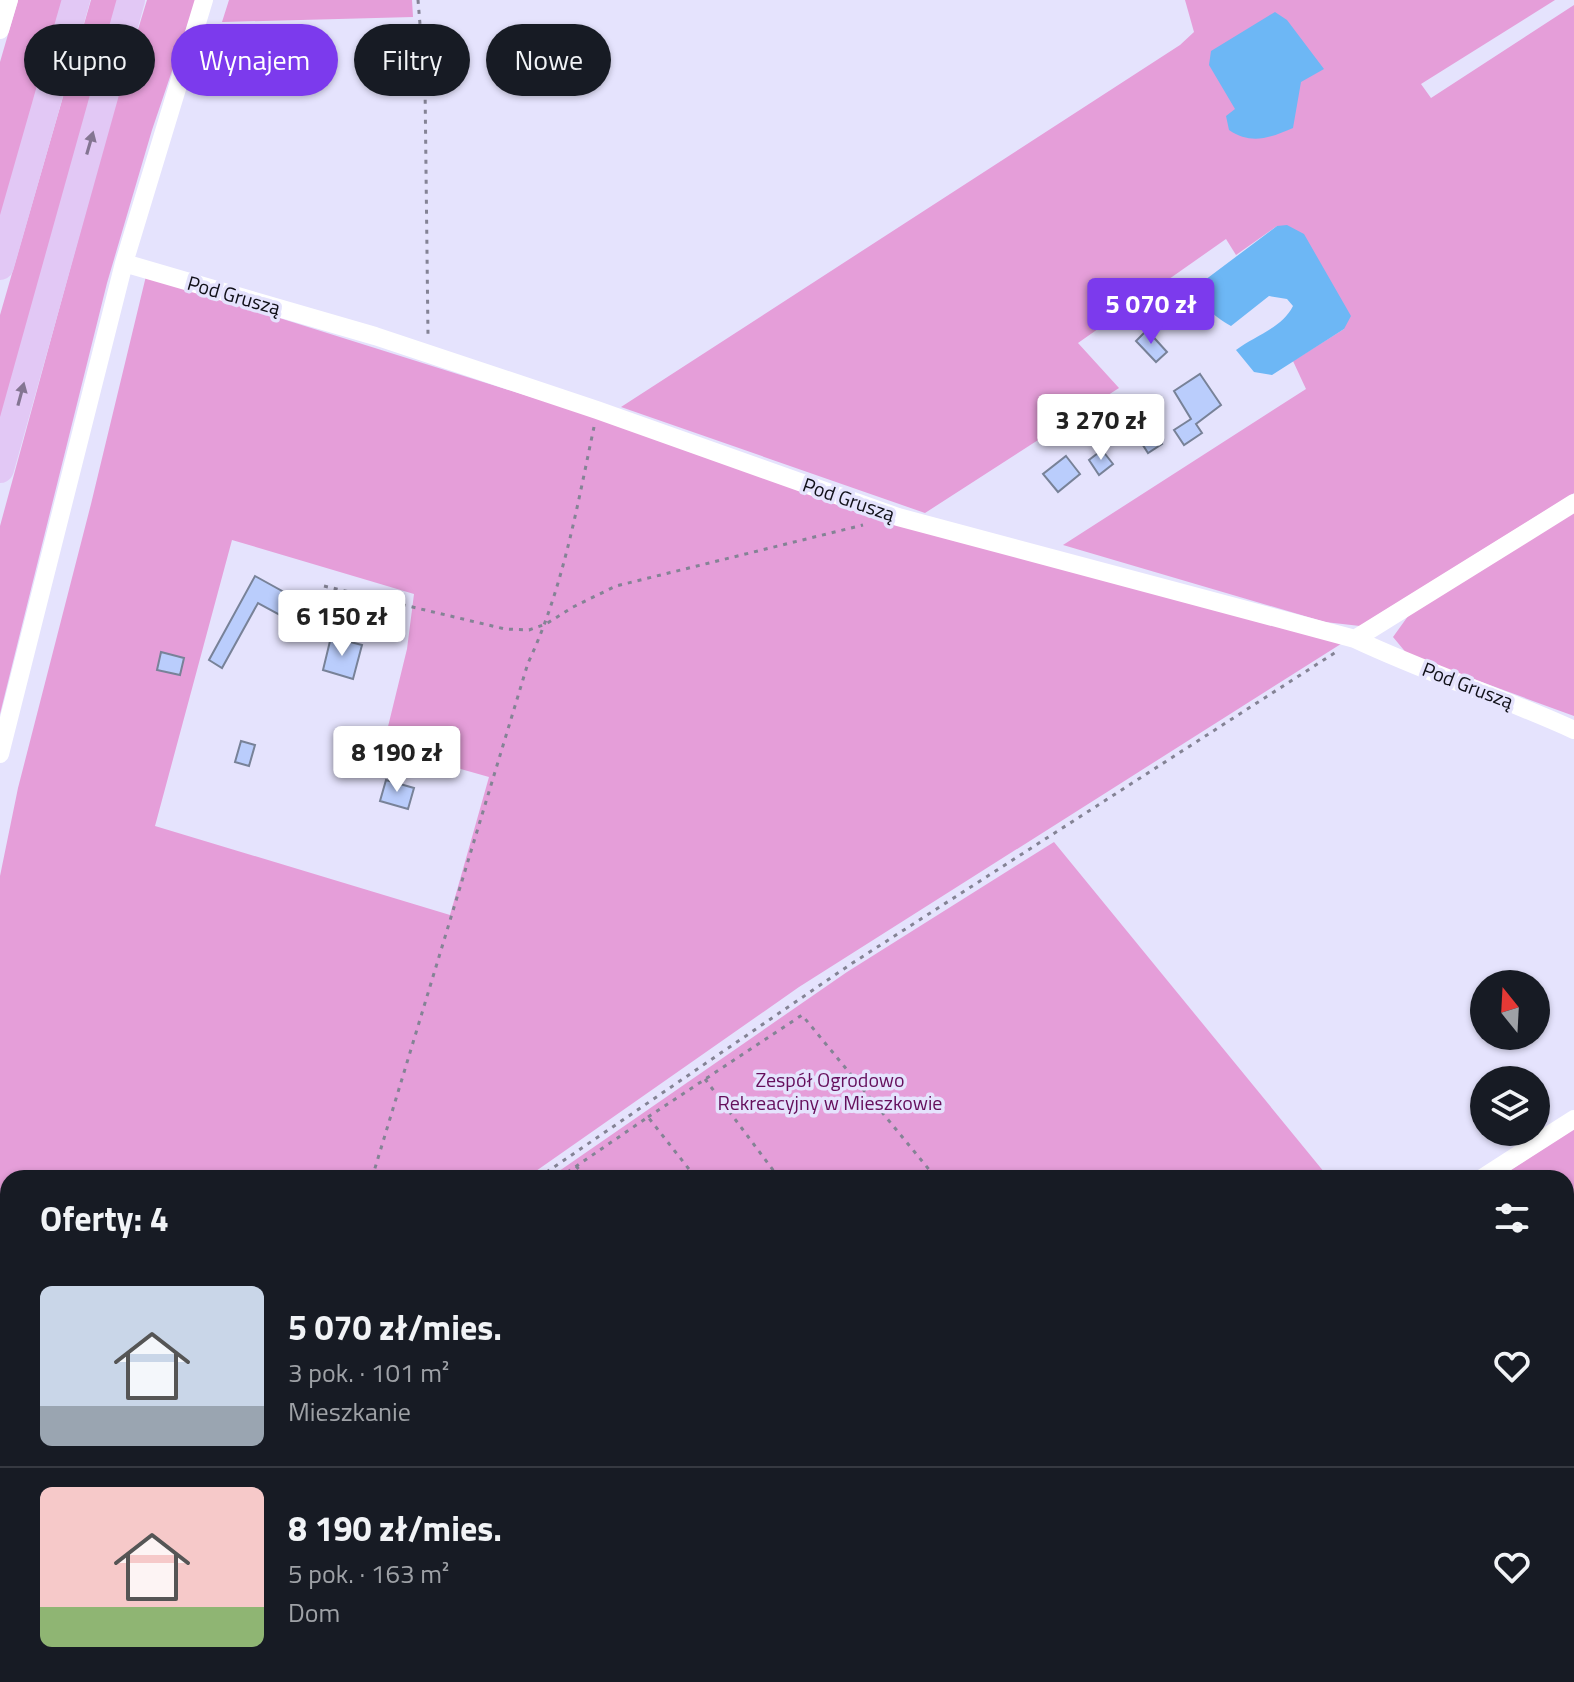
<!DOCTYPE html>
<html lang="pl">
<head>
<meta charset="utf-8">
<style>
	:root { --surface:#171b24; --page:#20242c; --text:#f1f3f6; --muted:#9ea1a6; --line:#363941; --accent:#7c3aed }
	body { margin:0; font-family:"Titillium Web",sans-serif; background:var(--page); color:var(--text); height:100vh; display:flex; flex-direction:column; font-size:30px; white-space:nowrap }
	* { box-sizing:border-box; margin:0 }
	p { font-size:26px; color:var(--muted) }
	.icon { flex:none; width:44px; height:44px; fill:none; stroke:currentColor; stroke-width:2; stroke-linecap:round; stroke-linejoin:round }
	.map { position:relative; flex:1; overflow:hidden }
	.side { position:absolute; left:0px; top:1170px; width:1574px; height:512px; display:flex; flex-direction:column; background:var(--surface); border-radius:24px 24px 0 0; box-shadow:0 2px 6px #0004 }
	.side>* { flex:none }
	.top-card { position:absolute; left:24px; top:24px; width:800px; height:72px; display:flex; gap:16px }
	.needle { width:52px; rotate:342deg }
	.fabs { position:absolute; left:1470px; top:970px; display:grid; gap:16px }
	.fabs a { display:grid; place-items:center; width:80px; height:80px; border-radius:50%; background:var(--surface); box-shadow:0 2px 6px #0004; font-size:40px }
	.price { position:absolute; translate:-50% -68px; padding:0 18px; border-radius:8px; background:#fff; color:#222; font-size:26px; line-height:52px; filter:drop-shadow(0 2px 4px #0008) }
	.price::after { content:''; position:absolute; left:50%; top:48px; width:24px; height:18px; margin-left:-12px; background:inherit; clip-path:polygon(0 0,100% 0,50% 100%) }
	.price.active { background:var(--accent); color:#fff }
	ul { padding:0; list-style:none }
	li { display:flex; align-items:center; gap:24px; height:200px; padding:0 40px }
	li+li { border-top:2px solid var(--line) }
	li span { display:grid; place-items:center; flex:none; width:224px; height:160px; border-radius:12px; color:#555 }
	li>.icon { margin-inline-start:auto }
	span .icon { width:96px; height:96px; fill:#fffc; stroke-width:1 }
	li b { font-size:34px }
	h2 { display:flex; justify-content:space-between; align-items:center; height:96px; padding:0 40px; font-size:34px }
	.chip { padding:0 28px; border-radius:36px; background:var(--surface); box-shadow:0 2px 6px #0004; font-size:28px; line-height:72px }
	.chip.active { background:var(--accent); color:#fff }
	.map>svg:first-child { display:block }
	.green { fill:#e59ed9; fill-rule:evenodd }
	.water { fill:#6db7f5 }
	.building { fill:#bacdfc; stroke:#788298; stroke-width:2 }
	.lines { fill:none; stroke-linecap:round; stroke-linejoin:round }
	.path { stroke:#848395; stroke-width:3; stroke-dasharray:4 6; stroke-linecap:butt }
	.minor { stroke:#fff; stroke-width:18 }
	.highway { stroke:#e2c8f5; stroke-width:28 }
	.oneway { fill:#847592 }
	.labels { text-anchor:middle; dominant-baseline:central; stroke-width:7; stroke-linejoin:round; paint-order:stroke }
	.street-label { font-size:20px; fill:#101018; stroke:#e5e3fd }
	.park-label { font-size:20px; fill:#650f5c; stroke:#e5e3fd }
</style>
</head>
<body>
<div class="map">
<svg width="1574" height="1682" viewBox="0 0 1574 1682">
	<rect width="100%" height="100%" fill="#e5e3fd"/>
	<!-- green -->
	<path class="green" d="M18,0H64L0,220V62Z
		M91,0H120L0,422V315Z
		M147,0H196L152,130L107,283L0,714V526L112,115Z
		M229,0H412L413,17L222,22Z
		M1185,0H1555L1421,84L1431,98L1574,5V493L1360,626L1325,622L1063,545L1306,389L1293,361L1344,329L1277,226L1236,255L1226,239L1078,343L1119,388L925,513L621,407L1180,45L1194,32Z
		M146,276L652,435L1344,642L799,987L526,1178H8V1674H666L653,1682H0V876L18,788L91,504ZM232,540L414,594L407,649L383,747L489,777L450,915L155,826Z
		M1574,507V716L1408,655L1393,637L1411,612Z
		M1054,842L1329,1178H549L847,972Z
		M1574,1129V1682H1283L1284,1674H1566V1178H1498Z
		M723,1674H824L830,1682H710Z
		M925,1674H1241L1239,1682H913Z"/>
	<!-- water -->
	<path class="water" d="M1275,12L1287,20L1324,69L1301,82L1293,128C1270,138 1251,145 1229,130L1226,116L1235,109L1209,65L1211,51Z
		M1287,225L1304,234L1351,316L1344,329L1272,375L1254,372L1236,350C1256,335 1282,328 1293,306L1287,299L1269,296L1231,326C1212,315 1203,307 1197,286L1277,226Z"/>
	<!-- building -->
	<path class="building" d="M1147,330L1167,352L1156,362L1136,341Z
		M1200,374L1221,405L1196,424L1202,433L1184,445L1174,430L1191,419L1174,391Z
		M1146,419L1162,444L1148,453L1132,428Z
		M1102,450L1113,464L1099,475L1089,460Z
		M1066,456L1080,474L1058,492L1043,474Z
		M255,576L300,601L289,620L258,603L222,668L209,660Z
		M331,637L362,645L353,679L323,670Z
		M161,652L184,658L180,675L157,670Z
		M241,741L255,745L249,766L235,762Z
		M386,780L414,788L408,809L380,801Z"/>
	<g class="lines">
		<!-- path -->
		<path class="path" d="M418,0L425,85L428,336
			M324,586L505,629L529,630L546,624L573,607L616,586L863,525
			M705,1079L779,1178
			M648,1117L802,1015L936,1178
			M576,1166L586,1178
			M372,1178L528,663C563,589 577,507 594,427
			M538,1178L851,964L1336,652
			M559,1178L648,1117L696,1178"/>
		<!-- minor -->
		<path class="minor" d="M0,30L9,0
			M124,263L375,336L597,410L898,517L1355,639C1427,673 1502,697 1574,730
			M1355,639L1574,503
			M0,754L124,263L204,0
			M1482,1178L1574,1119
			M677,1682L690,1674"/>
		<!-- highway -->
		<path class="highway" d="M0,266L76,0
			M0,469L131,0"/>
	</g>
	<!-- one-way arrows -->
	<defs><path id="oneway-solid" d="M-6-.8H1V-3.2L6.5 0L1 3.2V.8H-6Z" transform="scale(2)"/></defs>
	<g class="oneway">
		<use href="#oneway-solid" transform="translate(90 143) rotate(-74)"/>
		<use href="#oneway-solid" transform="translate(21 394) rotate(-75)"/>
	</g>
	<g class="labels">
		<!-- street labels -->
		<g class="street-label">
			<text transform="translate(234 295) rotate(16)">Pod Gruszą</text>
			<text transform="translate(849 499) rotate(19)">Pod Gruszą</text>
			<text transform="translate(1468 685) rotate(21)">Pod Gruszą</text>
		</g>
		<!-- park labels -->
		<g class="park-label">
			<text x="830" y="1079">Zespół Ogrodowo<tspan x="830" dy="23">Rekreacyjny w Mieszkowie</tspan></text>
		</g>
	</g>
</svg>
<div class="fabs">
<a><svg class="needle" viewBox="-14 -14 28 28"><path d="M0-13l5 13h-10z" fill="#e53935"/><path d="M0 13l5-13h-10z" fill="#9ea1a6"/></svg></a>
<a><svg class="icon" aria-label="layers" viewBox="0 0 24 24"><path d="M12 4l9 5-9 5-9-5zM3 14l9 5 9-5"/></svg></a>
</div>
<b class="price active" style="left:1151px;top:346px">5 070 zł</b>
<b class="price" style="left:1101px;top:462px">3 270 zł</b>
<b class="price" style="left:342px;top:658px">6 150 zł</b>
<b class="price" style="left:397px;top:794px">8 190 zł</b>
<div class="top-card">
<a class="chip">Kupno</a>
<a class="chip active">Wynajem</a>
<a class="chip">Filtry</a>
<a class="chip">Nowe</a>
</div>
<section class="side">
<h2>Oferty: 4<svg class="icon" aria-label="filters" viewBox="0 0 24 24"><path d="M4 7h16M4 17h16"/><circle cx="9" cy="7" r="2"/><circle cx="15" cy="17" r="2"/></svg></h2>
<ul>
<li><span style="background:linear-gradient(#c9d6e8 75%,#9aa5b1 0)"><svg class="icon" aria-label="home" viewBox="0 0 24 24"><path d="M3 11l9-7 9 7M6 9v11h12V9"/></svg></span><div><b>5 070 zł/mies.</b><p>3 pok. · 101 m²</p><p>Mieszkanie</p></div><svg class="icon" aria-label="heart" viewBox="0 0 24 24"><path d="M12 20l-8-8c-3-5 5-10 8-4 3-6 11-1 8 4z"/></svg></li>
<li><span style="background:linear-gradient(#f6c9c9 75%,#8fb573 0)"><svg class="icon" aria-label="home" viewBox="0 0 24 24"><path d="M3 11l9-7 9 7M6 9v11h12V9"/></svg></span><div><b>8 190 zł/mies.</b><p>5 pok. · 163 m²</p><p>Dom</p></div><svg class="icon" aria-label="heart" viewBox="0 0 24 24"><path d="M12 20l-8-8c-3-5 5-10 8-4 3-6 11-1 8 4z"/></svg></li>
</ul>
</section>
</div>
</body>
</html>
